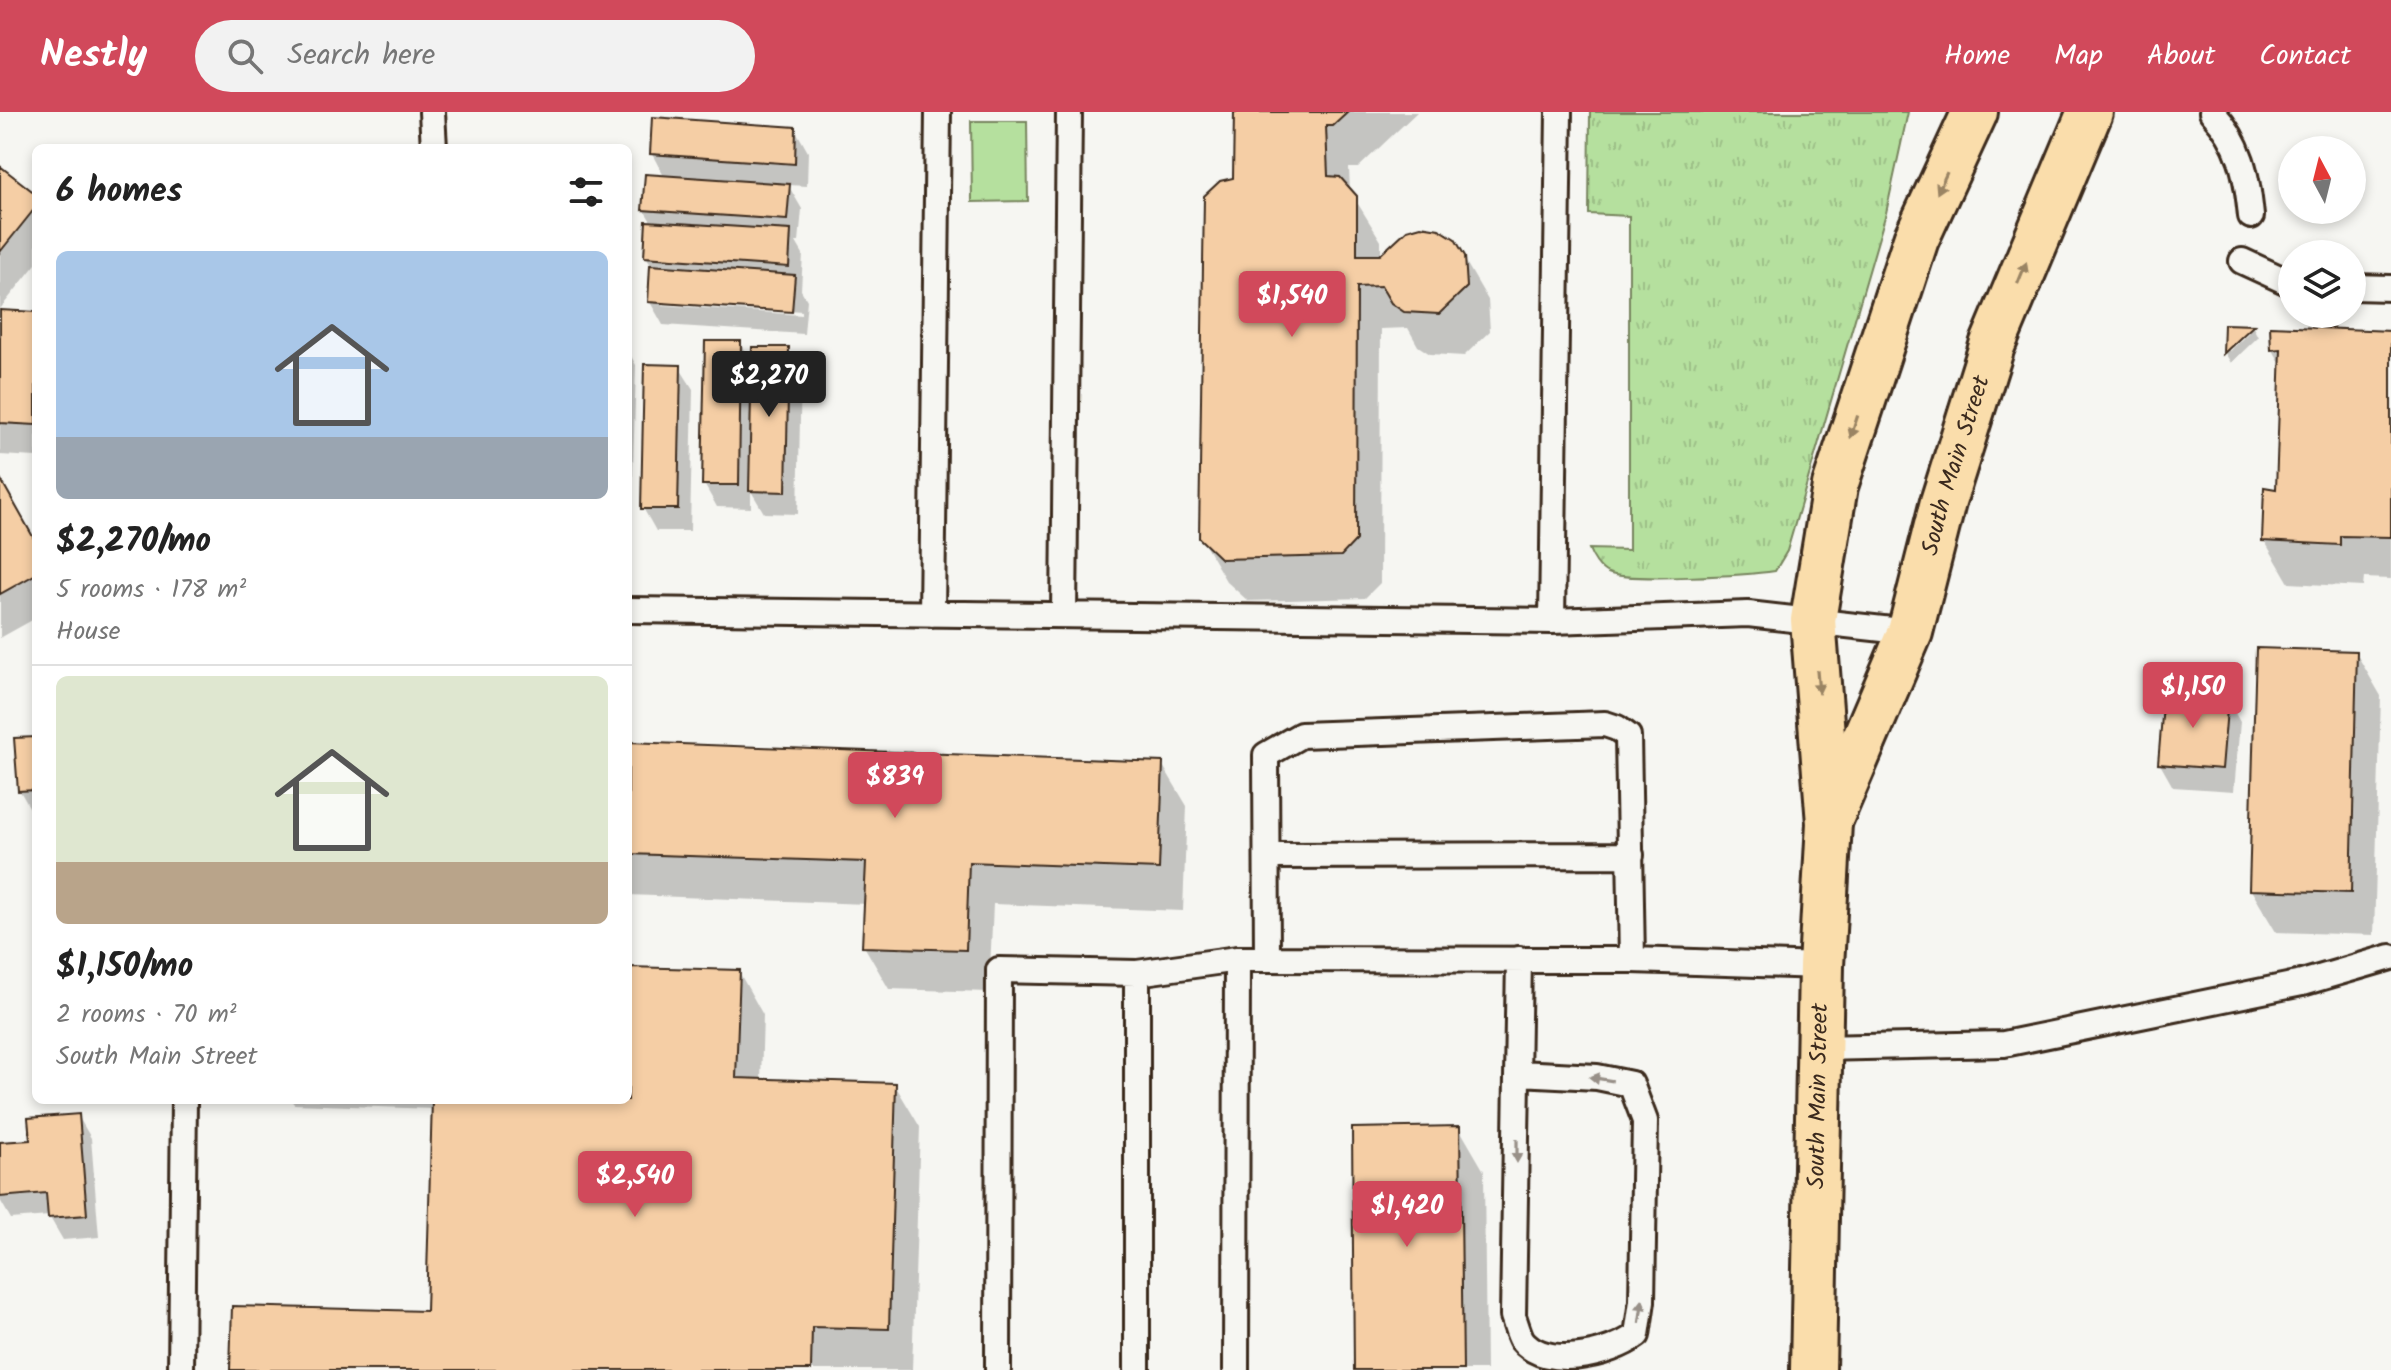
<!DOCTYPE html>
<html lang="en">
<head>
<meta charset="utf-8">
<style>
	:root { --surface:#fff; --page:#f2f2f2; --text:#222; --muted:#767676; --line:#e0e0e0; --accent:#d1495b }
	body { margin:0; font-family:Kalam,sans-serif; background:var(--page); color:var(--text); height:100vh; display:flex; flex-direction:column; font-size:30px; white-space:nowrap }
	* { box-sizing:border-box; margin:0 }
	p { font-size:26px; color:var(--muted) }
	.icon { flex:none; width:44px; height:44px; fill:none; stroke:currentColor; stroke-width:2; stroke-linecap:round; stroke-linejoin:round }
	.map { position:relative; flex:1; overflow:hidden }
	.drawer { position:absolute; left:32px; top:32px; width:600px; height:960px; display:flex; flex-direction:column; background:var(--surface); border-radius:12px; box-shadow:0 4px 12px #0003 }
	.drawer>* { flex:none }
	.needle { width:52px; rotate:353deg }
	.controls { position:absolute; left:2278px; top:24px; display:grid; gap:16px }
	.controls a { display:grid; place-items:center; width:88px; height:88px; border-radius:50%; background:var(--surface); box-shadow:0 4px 12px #0003; font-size:40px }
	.price { position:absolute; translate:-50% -68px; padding:0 18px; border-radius:8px; background:var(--accent); color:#fff; font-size:26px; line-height:52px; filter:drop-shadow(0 2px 4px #0008) }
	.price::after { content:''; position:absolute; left:50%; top:48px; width:24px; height:18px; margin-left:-12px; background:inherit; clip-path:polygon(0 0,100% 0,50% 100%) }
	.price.current { background:#222; color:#fff }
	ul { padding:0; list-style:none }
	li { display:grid; align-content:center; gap:16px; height:424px; padding:0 24px }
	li+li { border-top:2px solid var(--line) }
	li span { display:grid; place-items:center; height:248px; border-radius:12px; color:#555 }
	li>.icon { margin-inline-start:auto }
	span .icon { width:144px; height:144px; fill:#fffc; stroke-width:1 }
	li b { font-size:34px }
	h2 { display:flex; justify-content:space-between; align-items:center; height:96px; padding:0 24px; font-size:34px }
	header { display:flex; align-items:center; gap:48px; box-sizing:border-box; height:112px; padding:0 40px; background:var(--accent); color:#fff }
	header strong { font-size:38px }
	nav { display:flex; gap:44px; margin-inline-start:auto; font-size:28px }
	.search { width:560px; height:72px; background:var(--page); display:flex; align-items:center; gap:20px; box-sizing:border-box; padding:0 28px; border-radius:44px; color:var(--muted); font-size:30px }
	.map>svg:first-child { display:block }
	.grass { fill:url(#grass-tufts); stroke:#78855e; stroke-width:2 }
	.green { fill:#b5e09e; stroke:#78855e; stroke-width:2 }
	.shadow { fill:#0003; fill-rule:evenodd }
	.building { fill:#f5cea5; stroke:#3b2a1e; stroke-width:2 }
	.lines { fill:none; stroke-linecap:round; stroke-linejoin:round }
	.lane-casing { stroke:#3b2a1e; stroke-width:30 }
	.primary-casing { stroke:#3b2a1e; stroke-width:50 }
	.lane { stroke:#f6f6f2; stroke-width:24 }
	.primary { stroke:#faddab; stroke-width:44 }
	.oneway { fill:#9a8464 }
	.oneway2 { fill:#989088 }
	.labels { text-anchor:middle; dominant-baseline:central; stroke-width:8; stroke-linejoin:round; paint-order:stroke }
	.street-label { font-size:24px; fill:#3b2a1e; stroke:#f6f6f2 }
</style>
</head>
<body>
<header>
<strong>Nestly</strong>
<div class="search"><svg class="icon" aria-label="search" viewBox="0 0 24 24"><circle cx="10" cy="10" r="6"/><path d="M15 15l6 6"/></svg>Search here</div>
<nav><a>Home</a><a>Map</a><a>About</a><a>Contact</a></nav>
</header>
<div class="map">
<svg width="2391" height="1258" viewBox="0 0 2391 1258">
	<defs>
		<pattern id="grass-tufts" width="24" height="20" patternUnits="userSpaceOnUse" patternTransform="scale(2)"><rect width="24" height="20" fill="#b5e09e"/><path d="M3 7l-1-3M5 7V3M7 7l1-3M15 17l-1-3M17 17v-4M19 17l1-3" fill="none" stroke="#9dc088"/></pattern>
	</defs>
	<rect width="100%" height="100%" fill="#f6f6f2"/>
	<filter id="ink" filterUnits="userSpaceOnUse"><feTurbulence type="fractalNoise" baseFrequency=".0125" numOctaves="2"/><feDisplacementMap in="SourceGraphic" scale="16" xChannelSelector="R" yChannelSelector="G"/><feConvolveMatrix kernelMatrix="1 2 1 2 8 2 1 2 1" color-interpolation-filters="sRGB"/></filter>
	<g filter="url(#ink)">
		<!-- grass -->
		<path class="grass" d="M1590,0H1908L1886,101L1787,439L1775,459C1749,463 1628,470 1608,461C1599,457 1592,445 1589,437L1629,438V104L1589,102Z"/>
		<!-- green -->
		<path class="green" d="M971,9H1027L1028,89L972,90Z"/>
		<!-- shadow -->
		<path class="shadow" d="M1237,0H1417L1358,56H1349L1350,79L1381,129V145L1453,128L1488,188L1490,219L1464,244L1430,242L1418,234L1408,216L1381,217L1380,471L1365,486L1248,489L1226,469L1201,426L1235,68Z
			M795,17L808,40L807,74L788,73L802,97L799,130H796L803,142L801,178L807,188L804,222L663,213L650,190L652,154L646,144L652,111L644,98L665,66L652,42ZM661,189L802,199V203L661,193Z
			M0,56L36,85V152L0,197Z
			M0,200L36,202V345L0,343Z
			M2226,214L2253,215L2258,225L2231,251L2225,241ZM2247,216L2250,219L2229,240V234Z
			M2391,221V467L2364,466L2363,475L2289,471L2264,428L2278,379L2282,254L2273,238Z
			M740,231L753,253L788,237L801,260L798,402L764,401L751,379V396L717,395L704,372Z
			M628,239L636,253L632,395H628Z
			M679,255L693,277L690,419H656L643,396Z
			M0,370L36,434V506L0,526Z
			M2356,541L2381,584L2374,823L2276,820L2251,778Z
			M2227,587L2240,610L2234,679L2173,675L2160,652Z
			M36,627V707L20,679Z
			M628,632L1162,652L1187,694L1183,799L993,792L989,880L889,877L864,834L866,792L628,783Z
			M628,857L739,860L763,903L761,969L895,973L920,1015L912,1258H232L428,1201L434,997L294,992L291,988H628Z
			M78,1004L91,1026L99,1125L63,1128L49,1104L11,1107L0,1088V1032L32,1029Z
			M1459,1016L1484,1059L1486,1258H1356Z"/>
		<!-- building -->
		<path class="building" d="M1234,0H1348L1333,14H1326L1328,64L1340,65L1357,84V143H1380L1407,118L1421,114L1439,117L1455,127L1465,144L1467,175L1439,202L1404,200L1391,191L1381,174L1357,175L1356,428L1341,444L1221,447L1199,426L1204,84L1220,69L1233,66Z
			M652,5L796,15L795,52L650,42Z
			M0,54L36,82V95L0,140Z
			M645,62L790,72L787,108L642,98Z
			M646,109L791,118L789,155L644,145Z
			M650,153L795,163L792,200L648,190Z
			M0,198L36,200V313L0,311Z
			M2224,212L2254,213L2223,242Z
			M2270,214L2391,219V425L2340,424V433L2262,429L2264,375L2276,377L2281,237L2271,238Z
			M705,229H741L739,373H702Z
			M752,235H789L786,380L749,379Z
			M644,252L681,253L678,397H641Z
			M0,366L36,430V462L0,482Z
			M2256,536L2357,539L2351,781L2249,778Z
			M2164,580L2228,585L2222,657L2158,652Z
			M36,625V678L18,679L14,626Z
			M628,630L1163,650L1159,757L969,750L966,838L862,835L866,750L628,742Z
			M628,855L740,858L736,966L896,971L889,1217L812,1215L811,1258H230L232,1194L426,1199L432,988H628Z
			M79,1002L87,1103L48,1106L46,1081L0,1085V1030L30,1028L28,1006Z
			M1460,1014L1463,1258H1354L1352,1016Z"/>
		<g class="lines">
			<defs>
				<path id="lane" d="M432,0L434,36
					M2212,0C2241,31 2247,63 2251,104
					M2242,149L2292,172
					M2352,175L2391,176
					M628,498L1552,509L1748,502L1910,520
					M932,502L938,0
					M1064,503L1069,0
					M1552,509L1559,0
					M1267,744L1631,743
					M1267,847L1266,643L1301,623L1605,612L1617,616L1628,624L1632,848
					M1819,936L2004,932L2302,871L2391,845
					M1518,961L1597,965L1631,972L1645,1009L1642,1189L1637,1223C1610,1243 1546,1258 1522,1228C1518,1221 1516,1212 1513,1204L1519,847
					M181,1258L184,988
					M998,1258L999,858L1137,861L1237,847
					M1137,1258V861
					M1236,1258L1237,847L1632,848L1821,854"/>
				<g id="primary">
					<path id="s1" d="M1831,705L1910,520L1943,390L1992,234L2090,0"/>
					<path id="s2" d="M1813,1258L1821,854L1829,711L1813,508L1835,374L1916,127L1975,0"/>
				</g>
			</defs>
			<!-- lane casing -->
			<use href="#lane" class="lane-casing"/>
			<!-- primary casing -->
			<use href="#primary" class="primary-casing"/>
			<!-- lane -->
			<use href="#lane" class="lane"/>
			<!-- primary -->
			<use href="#primary" class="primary"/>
		</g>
		<!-- one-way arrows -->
		<defs><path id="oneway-solid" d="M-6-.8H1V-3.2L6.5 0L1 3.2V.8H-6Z" transform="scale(2)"/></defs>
		<g class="oneway">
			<use href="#oneway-solid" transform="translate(1942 71) rotate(115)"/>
			<use href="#oneway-solid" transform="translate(2022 161) rotate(-68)"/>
			<use href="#oneway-solid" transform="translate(1854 315) rotate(108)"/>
			<use href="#oneway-solid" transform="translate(1818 570) rotate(85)"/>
		</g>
		<g class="oneway2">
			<use href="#oneway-solid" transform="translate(1601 967) rotate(-171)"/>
			<use href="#oneway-solid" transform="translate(1517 1039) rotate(90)"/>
			<use href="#oneway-solid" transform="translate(1641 1199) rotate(-82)"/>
		</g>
	</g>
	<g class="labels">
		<!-- street labels -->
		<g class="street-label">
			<text stroke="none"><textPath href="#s1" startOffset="374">South Main Street</textPath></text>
			<text stroke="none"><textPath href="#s2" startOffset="274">South Main Street</textPath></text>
		</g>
	</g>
</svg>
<div class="controls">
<a><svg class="needle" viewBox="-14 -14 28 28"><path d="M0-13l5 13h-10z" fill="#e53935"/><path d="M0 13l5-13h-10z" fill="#767676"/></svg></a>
<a><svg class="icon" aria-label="layers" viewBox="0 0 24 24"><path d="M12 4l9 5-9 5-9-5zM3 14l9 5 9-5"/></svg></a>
</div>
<b class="price" style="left:1292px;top:227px">$1,540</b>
<b class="price current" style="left:769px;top:307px">$2,270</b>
<b class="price" style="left:2193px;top:618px">$1,150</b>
<b class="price" style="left:895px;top:708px">$839</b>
<b class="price" style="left:635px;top:1107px">$2,540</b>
<b class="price" style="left:1407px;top:1137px">$1,420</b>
<section class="drawer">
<h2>6 homes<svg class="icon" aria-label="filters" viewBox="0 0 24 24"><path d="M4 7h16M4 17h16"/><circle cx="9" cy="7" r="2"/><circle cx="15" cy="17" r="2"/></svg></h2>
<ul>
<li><span style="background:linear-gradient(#a9c7e8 75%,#9aa5b1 0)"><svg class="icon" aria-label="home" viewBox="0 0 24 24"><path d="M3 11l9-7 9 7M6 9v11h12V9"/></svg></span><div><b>$2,270/mo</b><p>5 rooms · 178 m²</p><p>House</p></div></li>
<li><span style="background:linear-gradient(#dfe7d0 75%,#b9a48a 0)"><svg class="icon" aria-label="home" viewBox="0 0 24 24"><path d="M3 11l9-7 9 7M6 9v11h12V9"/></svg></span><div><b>$1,150/mo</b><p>2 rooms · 70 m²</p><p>South Main Street</p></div></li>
</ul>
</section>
</div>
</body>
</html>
